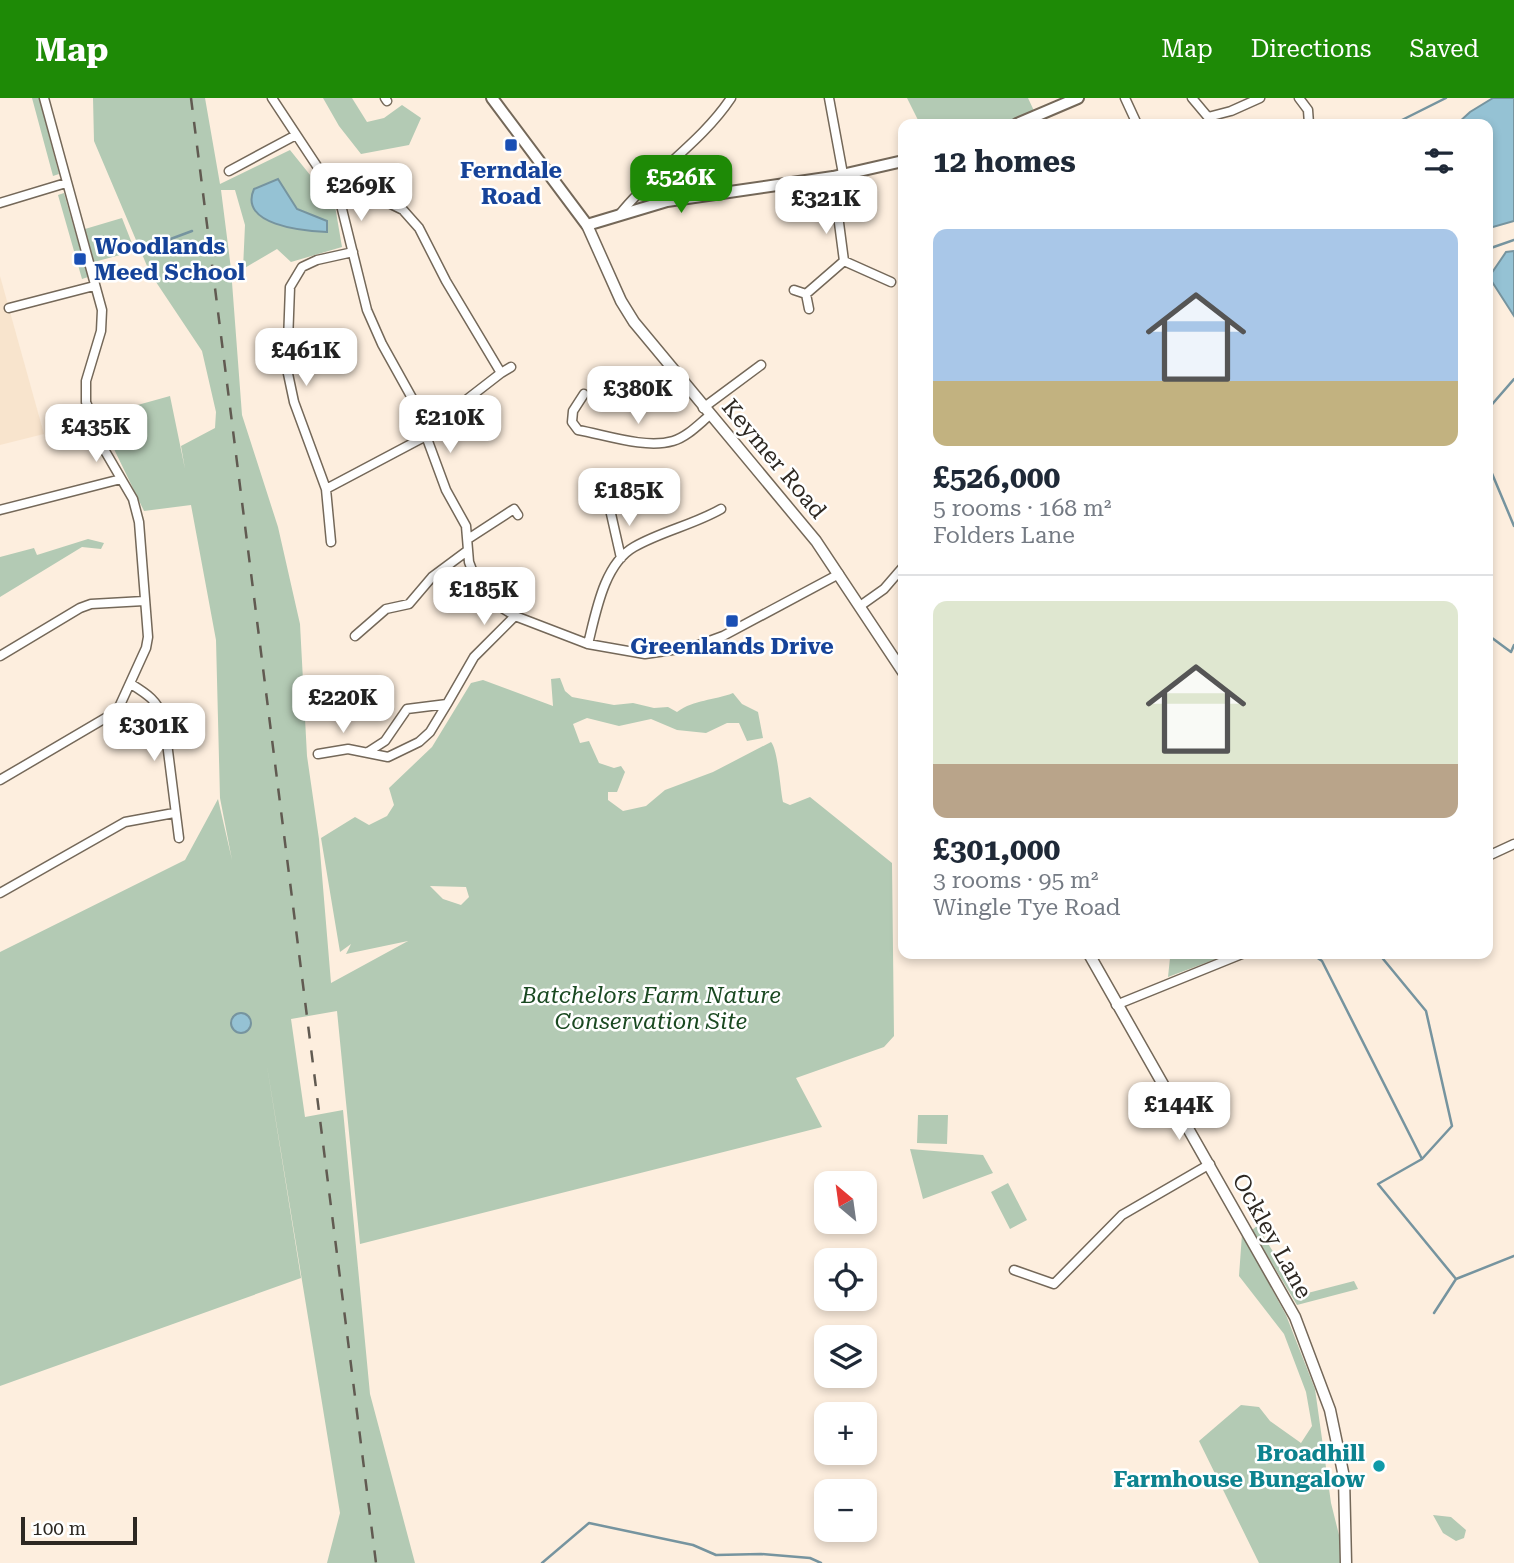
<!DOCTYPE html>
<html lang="en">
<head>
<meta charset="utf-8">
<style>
	:root { --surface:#fff; --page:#f6f6f7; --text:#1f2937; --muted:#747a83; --line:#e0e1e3; --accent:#1e8a06 }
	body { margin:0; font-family:"Roboto Serif",serif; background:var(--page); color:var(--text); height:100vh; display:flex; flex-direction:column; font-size:26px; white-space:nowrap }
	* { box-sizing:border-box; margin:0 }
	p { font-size:23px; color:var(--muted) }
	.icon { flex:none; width:38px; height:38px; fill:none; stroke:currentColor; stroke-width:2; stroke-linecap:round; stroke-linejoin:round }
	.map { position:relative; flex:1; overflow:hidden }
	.drawer { position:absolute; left:898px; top:21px; width:595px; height:840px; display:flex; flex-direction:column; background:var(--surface); border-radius:14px; box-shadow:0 4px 10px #0003 }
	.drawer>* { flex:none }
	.needle { width:46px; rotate:331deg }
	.fabs { position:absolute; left:814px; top:1073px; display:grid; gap:14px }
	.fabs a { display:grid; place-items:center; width:63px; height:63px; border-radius:14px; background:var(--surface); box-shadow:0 4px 10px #0003; font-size:35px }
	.scale { position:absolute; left:21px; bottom:18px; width:116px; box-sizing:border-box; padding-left:7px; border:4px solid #2d2822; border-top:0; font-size:19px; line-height:24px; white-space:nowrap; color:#2d2822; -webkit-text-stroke:5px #fff; paint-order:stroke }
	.price { position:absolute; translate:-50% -60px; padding:0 16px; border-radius:14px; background:#fff; color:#222; font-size:23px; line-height:46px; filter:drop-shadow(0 2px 4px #0008) }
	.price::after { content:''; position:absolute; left:50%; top:42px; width:21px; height:16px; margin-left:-10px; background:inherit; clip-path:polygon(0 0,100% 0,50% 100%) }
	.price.active { background:var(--accent); color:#fff }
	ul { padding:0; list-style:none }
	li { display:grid; align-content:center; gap:14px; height:371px; padding:0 35px }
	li+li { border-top:2px solid var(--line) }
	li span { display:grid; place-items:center; height:217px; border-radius:14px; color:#555 }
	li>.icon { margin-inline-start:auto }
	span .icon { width:126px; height:126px; fill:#fffc; stroke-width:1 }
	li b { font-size:30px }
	h2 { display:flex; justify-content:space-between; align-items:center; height:84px; padding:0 35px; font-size:30px }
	header { display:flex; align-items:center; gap:42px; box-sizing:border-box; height:98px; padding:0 35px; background:var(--accent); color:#fff }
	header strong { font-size:33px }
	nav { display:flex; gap:38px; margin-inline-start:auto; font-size:24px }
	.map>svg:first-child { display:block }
	.built { fill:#f8e4cd }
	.green { fill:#b3cab4; fill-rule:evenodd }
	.water { fill:#95c2d4; stroke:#76949f; stroke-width:2 }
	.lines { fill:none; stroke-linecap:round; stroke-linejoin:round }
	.stream { stroke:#76949f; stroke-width:2.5 }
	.minor-casing { stroke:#746859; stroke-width:11 }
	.tertiary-casing { stroke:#746859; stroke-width:13 }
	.secondary-casing { stroke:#746859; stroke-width:14 }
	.minor { stroke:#fff; stroke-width:8 }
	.tertiary { stroke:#fff; stroke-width:10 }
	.secondary { stroke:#fff; stroke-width:10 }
	.rail { stroke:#615a51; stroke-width:2.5; stroke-dasharray:12 12; stroke-linecap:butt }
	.transit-dot { fill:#1a4fb4; stroke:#fff; stroke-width:2.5 }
	.culture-dot { fill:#0f9aa8; stroke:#fff; stroke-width:2.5 }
	.labels { text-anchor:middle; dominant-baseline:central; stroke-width:5; stroke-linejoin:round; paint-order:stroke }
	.transit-label { font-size:23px; font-weight:bold; fill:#164399; stroke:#fff }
	.street-label { font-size:23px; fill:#2d2822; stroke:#fff }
	.park-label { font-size:23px; font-style:italic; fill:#1a4921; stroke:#fff }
	.culture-label { font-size:23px; font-weight:bold; fill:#0d838f; stroke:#fff; text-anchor:end }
</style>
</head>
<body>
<header>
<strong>Map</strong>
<nav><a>Map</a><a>Directions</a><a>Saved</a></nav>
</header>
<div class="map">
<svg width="1514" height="1465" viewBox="0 0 1514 1465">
	<rect width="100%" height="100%" fill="#fdeede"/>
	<!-- built -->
	<path class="built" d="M0,178L44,336L0,347Z"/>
	<!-- green -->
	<path class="green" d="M32,0H39L59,76L53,78Z
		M93,0H205L220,86L290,52L335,108L342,149L291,164L277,151L243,171L245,127L235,92H221L231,171L242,317L278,429L300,526L307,658L319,741L331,885L408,843L346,856L351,846L340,854L321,740L355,719L369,727L387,718L394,707L389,690L432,649L471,585L483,582L553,608L551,581L560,580L565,593L572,599L614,607L633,605L654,610L668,609L677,614C695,601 713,603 733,595L742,606L758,614L763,640L747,643L739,625H727L706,635L677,632L651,621L619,628L587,620L573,626L580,645L589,643L599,665L614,670L621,668L625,674L617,694H608V702L623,713L646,708L665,692L713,674L771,644C778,652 780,690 783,704L790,707L810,699L892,765L894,938L884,949L796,980L822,1029L360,1146L337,913L291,921L305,1019L343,1012L370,1296L415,1465H327L340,1415L266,962L301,1180L0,1288V854L185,762L218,701L232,762L220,700L216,542L191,407L144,413L98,318L170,298L185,371L181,348L215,330L216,314L202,253L150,175L94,43ZM430,788L466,789L469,799L461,807L443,801Z
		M323,0H352L367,24L384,20L402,7L421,20L409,47L361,56L339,28Z
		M907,0H1028L1035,15L1002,26H920Z
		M64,95L88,179L82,181L58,97Z
		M122,120L135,153L94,164L85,131Z
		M88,441L104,445L101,451L82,449L0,499V459L34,450L37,457Z
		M1178,856H1229L1168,879L1170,860Z
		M918,1017H948L947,1046L917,1045Z
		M910,1051L983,1057L993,1075L923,1101Z
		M1008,1085L1027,1122L1010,1131L991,1094Z
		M1257,1128L1300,1197L1354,1183L1358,1191L1297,1207L1252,1132Z
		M1242,1136L1286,1217L1315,1291L1331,1405L1346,1465H1259L1199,1343L1241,1307L1259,1309L1270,1323L1301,1345L1312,1328L1306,1294L1284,1236L1239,1178Z
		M1433,1417L1451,1419L1466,1432L1464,1440L1456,1443L1443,1435Z"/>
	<!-- water -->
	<path class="water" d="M1493,0H1514V123L1493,129L1488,127V26H1457L1470,14Z
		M278,81L297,111L327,123V134C303,133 238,127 254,91Z
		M1514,153V218L1489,179L1506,154Z
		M231 925a10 10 0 1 1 20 0a10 10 0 1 1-20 0Z"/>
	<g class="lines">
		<!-- stream -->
		<path class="stream" d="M1394,26L1446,0
			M1488,151L1514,142
			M141,152L192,133
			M1488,311L1514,281
			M1488,366L1514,428
			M1488,537L1511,554L1514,547
			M1312,856L1322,863L1422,1061
			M1379,856L1426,913L1452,1028L1422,1061L1378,1086L1456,1181
			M1434,1215L1456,1181L1514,1158
			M542,1465L589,1425L693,1447L716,1457L761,1456L810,1460L821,1465"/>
		<defs>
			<path id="minor" d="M272,0L340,103L367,212L382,246L412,300L446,392L466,428L469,464L478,488L491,503L515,518L588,546L645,556L693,549L723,538L839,476
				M385,0L387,3
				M829,0L843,76
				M1125,0L1137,26
				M1192,0L1208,19L1231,13L1260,0
				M1299,0L1308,12L1309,26
				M229,73L296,37
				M340,103L364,93L403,112L419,130L446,183L501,275L461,306
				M0,105L66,85
				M620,116C653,74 701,45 731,0
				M844,163L891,184
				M794,192L806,196L844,163L833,79
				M806,196L809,211
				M9,210L94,188
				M501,275L511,269
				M584,296L573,313L572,324L578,332C606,337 645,351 673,343C687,339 699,326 710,317
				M703,310L761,267
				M326,391L428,337
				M609,407L621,460
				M0,412L121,381
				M468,441L514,411L518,417
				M331,444L326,391L294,304L287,271L290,189L302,169L317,162L353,154
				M860,508L884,491L903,469
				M355,538L386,511L409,506L432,479L467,453
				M588,546C596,514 604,466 634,449C662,433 693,427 721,411
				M0,558L80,510L91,506L144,503
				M131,586C147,596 157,602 164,621L179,740
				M368,654L385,643L407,611L447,606L474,559L515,518
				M318,656L348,651L388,659L419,644L430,634L447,606
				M0,682L114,615L120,607L146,550L148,539L139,424L133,401L105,353L86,304V283L101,233L102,212L44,0
				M1488,758L1514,746
				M0,795L125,724L174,715
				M1116,907L1242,856
				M1014,1172L1054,1186L1122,1117L1210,1066"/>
			<path id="tertiary" d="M587,127L621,203L634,224L816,443L903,574
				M1089,856L1295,1219L1330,1312L1344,1379L1346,1465"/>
			<path id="secondary" d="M492,0L587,127L667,103L833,79L903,63
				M1017,26L1078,0"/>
		</defs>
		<!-- minor casing -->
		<use href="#minor" class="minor-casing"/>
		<!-- tertiary casing -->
		<use href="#tertiary" class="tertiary-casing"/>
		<!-- secondary casing -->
		<use href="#secondary" class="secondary-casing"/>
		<!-- minor -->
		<use href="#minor" class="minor"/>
		<!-- tertiary -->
		<use href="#tertiary" class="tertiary"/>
		<!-- secondary -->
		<use href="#secondary" class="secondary"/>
		<!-- rail -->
		<path class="rail" d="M191,0L376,1465"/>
	</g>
	<!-- markers -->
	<g class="transit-dot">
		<rect x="504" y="40" width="14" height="14" rx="3.5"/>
		<rect x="73" y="154" width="14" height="14" rx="3.5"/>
		<rect x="725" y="516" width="14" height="14" rx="3.5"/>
	</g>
	<circle class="culture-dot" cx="1379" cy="1368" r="7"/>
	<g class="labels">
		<!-- transit labels -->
		<g class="transit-label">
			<text x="511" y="72">Ferndale<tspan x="511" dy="26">Road</tspan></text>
			<text x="94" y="148" text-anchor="start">Woodlands<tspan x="94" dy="26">Meed School</tspan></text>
			<text x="732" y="548">Greenlands Drive</text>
		</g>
		<!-- street labels -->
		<g class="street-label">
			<text transform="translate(774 361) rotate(50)">Keymer Road</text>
			<text transform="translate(1272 1138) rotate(61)">Ockley Lane</text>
		</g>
		<!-- park labels -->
		<g class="park-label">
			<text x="651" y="897">Batchelors Farm Nature<tspan x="651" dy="26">Conservation Site</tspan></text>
		</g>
		<!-- culture labels -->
		<g class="culture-label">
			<text x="1365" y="1355">Broadhill<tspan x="1365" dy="26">Farmhouse Bungalow</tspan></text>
		</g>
	</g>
</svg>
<div class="fabs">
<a><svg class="needle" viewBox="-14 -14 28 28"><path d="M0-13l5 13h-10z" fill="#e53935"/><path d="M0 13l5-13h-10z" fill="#747a83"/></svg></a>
<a><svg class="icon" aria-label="locate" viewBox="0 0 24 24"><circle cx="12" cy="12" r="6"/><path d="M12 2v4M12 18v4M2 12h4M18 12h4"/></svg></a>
<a><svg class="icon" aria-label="layers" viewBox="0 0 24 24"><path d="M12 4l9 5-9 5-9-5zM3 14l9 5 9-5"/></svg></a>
<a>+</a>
<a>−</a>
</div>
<div class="scale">100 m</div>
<b class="price active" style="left:681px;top:117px">£526K</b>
<b class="price" style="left:361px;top:125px">£269K</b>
<b class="price" style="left:826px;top:138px">£321K</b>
<b class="price" style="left:306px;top:290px">£461K</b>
<b class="price" style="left:638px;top:328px">£380K</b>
<b class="price" style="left:450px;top:357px">£210K</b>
<b class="price" style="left:96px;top:366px">£435K</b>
<b class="price" style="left:629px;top:430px">£185K</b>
<b class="price" style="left:484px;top:529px">£185K</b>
<b class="price" style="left:343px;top:637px">£220K</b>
<b class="price" style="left:154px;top:665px">£301K</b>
<b class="price" style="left:1179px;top:1044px">£144K</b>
<section class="drawer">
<h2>12 homes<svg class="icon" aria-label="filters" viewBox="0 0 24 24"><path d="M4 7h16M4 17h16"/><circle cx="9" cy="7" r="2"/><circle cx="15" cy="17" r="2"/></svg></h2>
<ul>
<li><span style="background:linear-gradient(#a9c7e8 70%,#c2b280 0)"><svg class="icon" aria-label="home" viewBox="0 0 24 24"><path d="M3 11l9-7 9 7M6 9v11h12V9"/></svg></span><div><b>£526,000</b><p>5 rooms · 168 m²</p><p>Folders Lane</p></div></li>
<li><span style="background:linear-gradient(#dfe7d0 75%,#b9a48a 0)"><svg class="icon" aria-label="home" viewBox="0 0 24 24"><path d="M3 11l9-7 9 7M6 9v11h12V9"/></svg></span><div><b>£301,000</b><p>3 rooms · 95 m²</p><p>Wingle Tye Road</p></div></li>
</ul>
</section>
</div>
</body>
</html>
